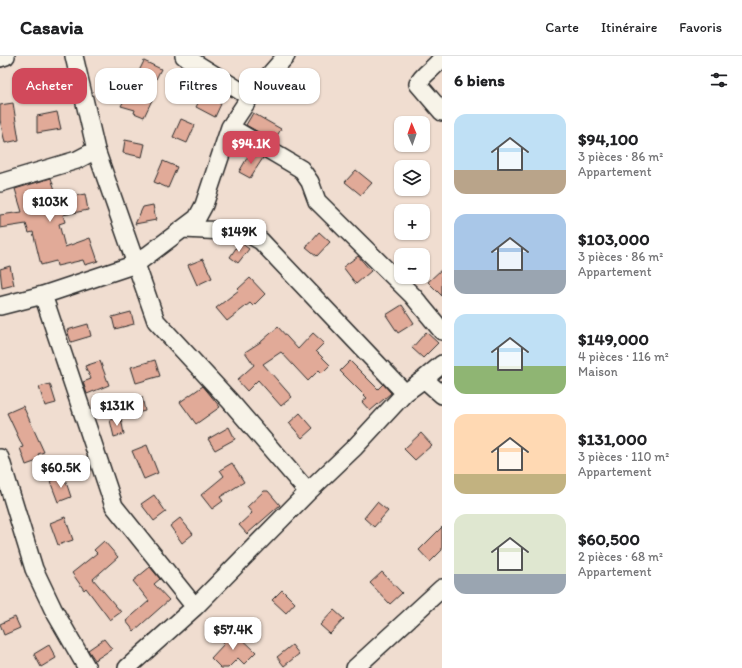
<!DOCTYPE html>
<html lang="fr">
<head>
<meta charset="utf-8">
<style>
	:root { --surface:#fff; --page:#f2f2f2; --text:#202124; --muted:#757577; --line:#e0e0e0; --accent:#d1495b }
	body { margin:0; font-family:Itim,sans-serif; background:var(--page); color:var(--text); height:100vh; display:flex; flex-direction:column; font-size:15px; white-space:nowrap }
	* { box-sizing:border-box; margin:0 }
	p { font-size:13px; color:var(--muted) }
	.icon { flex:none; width:22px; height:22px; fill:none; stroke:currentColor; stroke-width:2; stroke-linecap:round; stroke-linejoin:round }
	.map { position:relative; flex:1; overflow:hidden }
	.panel { display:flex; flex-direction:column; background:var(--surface); width:300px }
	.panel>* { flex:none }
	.banner { position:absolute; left:12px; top:12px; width:370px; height:36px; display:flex; gap:8px }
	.needle { width:26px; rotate:358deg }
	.fabs { position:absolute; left:394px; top:60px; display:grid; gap:8px }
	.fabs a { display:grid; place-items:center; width:36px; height:36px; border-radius:8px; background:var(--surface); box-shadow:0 1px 3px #0004; font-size:20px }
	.price { position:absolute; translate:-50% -34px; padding:0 9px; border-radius:8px; background:#fff; color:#222; font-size:13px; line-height:26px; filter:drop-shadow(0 1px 2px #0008) }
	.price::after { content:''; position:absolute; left:50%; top:24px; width:12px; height:9px; margin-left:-6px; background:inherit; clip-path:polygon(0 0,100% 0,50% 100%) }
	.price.on { background:var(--accent); color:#fff }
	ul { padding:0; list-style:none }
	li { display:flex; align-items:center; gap:12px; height:100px; padding:0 12px }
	li span { display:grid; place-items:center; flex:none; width:112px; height:80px; border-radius:12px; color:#555 }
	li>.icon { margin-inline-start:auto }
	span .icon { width:48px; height:48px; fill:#fffc; stroke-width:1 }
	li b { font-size:17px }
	h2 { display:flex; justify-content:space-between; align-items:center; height:48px; padding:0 12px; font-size:17px }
	.pill { padding:0 14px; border-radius:12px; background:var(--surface); box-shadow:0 1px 3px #0004; font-size:14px; line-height:36px }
	.pill.on { background:var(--accent); color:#fff }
	header { display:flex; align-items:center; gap:24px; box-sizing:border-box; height:56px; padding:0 20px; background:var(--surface); border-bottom:1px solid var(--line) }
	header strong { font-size:19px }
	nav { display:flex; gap:22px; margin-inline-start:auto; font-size:14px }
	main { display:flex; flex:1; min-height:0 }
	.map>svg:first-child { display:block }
	.building { fill:#e1aa98; stroke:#2b2b2b }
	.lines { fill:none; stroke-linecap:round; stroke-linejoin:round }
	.street-casing { stroke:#2b2b2b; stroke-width:20 }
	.street { stroke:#f7f3e8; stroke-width:17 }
</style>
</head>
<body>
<header>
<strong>Casavia</strong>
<nav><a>Carte</a><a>Itinéraire</a><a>Favoris</a></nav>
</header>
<main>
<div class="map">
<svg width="442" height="612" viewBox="0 0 442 612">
	<rect width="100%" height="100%" fill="#f0ddd0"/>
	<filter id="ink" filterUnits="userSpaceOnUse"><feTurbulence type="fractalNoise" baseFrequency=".025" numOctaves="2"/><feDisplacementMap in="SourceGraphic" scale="8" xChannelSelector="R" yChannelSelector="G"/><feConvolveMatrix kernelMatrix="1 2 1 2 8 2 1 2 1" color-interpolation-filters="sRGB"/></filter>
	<g filter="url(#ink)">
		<!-- building -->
		<path class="building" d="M144,5L161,13L154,27L137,19Z
			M128,37L152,44L144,61L134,57L135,54L121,50Z
			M203,38L221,48L215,61L196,51Z
			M13,47L19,84L5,87L0,64V49Z
			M57,56L61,73L37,77V60Z
			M253,57L281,73L274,85L246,69Z
			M181,63L195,69L187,87L173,81Z
			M125,84L145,88L142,101L123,97Z
			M251,95L263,102L250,122L239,116Z
			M163,105L177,111L168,132L154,126Z
			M356,114L372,127L361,139L345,126Z
			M51,122L58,143L85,138L88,154L63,159L65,166L59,168L65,191L90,182L98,205L85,209L83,204L57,210L56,205L41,209L33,176L29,177L26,168L0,172V159L22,156L15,133Z
			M153,149L156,164L135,168L143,151Z
			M319,176L330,186L317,200L306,191Z
			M240,186L249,193L238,207L230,201Z
			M358,200L371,215L356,228L343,211Z
			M203,203L212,222L197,229L188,209Z
			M10,210L14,229L2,232L0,213Z
			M442,213V240L428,226Z
			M250,222L265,238L253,250L250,247L227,265L216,252L239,234L238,233Z
			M402,249L414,267L398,277L386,259Z
			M131,256L134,268L115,273L112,261Z
			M88,268L91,280L71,286L67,274Z
			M278,271L298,293L313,277L324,287L316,295L330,309L322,317L319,314L308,325L281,296L263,308L292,341L281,350L258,324L247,335L237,324L254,309L245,296L262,285Z
			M426,276L438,287L423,302L412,292Z
			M155,304L160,320L136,327L131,311Z
			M100,305L109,329L87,338L83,326L91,323L85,310Z
			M350,305L378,333L383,328L391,337L370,355L362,346L367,342L340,315Z
			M50,328L56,347L45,350L39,331Z
			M203,330L220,351L196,368L180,346Z
			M142,341L145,355L133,358L129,344Z
			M23,350L44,396L38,398L40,404L26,409L20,392L23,391L7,357Z
			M300,357L313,372L302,382L289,367Z
			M121,362L124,378L114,381L110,364Z
			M229,371L235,383L215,394L208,383Z
			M421,377L432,389L415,404L404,393Z
			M147,389L158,417L144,423L132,395Z
			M232,407L244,426L220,441L223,445L212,453L201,439L224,420L220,414Z
			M64,420L71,441L58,446L50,425Z
			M264,435H268L280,449L247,478L239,469L252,457L247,451Z
			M154,439L166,456L154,465L141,448Z
			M377,446L388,455L374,471L364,462Z
			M65,461L73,484L58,489L50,467Z
			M180,462L193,478L182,487L170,470Z
			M442,471V494L430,506L419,494Z
			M104,485L118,501L93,523L121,556L110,564L86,532L84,534L72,517L97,497L94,494Z
			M150,511L160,523L154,528L169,544L134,575L126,565L149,545L133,525Z
			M382,516L402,537L390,548L370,527Z
			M282,534L295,547L286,557L272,544Z
			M334,554L344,563L330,578L320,569Z
			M15,561L20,572L4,579L0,568Z
			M232,573L256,596L244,608L238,602L228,612H221L211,602L224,588L221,584Z
			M104,583L112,593L95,604L88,594Z
			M49,589L56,602L41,611L34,598Z
			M292,589L299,598L284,610L277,601Z"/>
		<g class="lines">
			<defs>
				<path id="street" d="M74,0L96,94L156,265L230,345L308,436
					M184,0L250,41
					M442,1C436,12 423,17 418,28L442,56
					M0,2L6,0
					M230,71L301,113L310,126L317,145L413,240L442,275
					M0,127L77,104L96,94
					M184,173L245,176L261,185L405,337
					M43,239L114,450L195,551
					M0,250L43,239L136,208L197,162L204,149L230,71L250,41L286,0
					M424,323L442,339
					M0,402L34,513L53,553L87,612
					M127,612L195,551L308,436L355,391L405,337L424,323L442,308
					M355,612L442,532"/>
			</defs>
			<!-- street casing -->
			<use href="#street" class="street-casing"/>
			<!-- street -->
			<use href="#street" class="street"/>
		</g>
	</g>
</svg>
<div class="fabs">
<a><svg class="needle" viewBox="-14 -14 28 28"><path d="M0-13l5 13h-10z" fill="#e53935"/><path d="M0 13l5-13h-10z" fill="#757577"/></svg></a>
<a><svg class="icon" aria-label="layers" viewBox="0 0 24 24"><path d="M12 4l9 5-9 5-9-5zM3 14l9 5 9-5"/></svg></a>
<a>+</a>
<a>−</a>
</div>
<b class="price on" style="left:251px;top:109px">$94.1K</b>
<b class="price" style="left:50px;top:167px">$103K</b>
<b class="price" style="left:239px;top:197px">$149K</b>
<b class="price" style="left:117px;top:371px">$131K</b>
<b class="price" style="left:61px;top:433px">$60.5K</b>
<b class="price" style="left:233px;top:595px">$57.4K</b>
<div class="banner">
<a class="pill on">Acheter</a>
<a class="pill">Louer</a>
<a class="pill">Filtres</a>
<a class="pill">Nouveau</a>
</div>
</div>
<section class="panel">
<h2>6 biens<svg class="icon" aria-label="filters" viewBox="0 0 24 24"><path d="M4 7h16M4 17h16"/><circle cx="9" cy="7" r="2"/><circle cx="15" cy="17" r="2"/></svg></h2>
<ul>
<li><span style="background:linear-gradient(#bfe0f5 70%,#b9a48a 0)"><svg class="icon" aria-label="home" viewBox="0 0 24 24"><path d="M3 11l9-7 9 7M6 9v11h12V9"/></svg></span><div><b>$94,100</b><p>3 pièces · 86 m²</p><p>Appartement</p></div></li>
<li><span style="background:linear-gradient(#a9c7e8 70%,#9aa5b1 0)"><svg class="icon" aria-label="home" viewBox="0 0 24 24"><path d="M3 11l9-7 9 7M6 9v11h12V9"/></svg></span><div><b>$103,000</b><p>3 pièces · 86 m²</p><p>Appartement</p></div></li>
<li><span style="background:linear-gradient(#bfe0f5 65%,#8fb573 0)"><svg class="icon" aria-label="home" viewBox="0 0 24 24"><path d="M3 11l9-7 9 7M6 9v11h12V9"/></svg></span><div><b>$149,000</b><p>4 pièces · 116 m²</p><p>Maison</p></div></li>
<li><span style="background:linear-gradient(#ffd9b3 75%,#c2b280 0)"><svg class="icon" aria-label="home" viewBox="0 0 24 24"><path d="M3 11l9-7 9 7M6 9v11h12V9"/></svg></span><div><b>$131,000</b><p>3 pièces · 110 m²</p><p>Appartement</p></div></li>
<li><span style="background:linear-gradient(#dfe7d0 75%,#9aa5b1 0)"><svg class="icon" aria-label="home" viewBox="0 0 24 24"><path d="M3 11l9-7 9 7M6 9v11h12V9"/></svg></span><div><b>$60,500</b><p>2 pièces · 68 m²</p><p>Appartement</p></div></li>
</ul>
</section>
</main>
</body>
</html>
